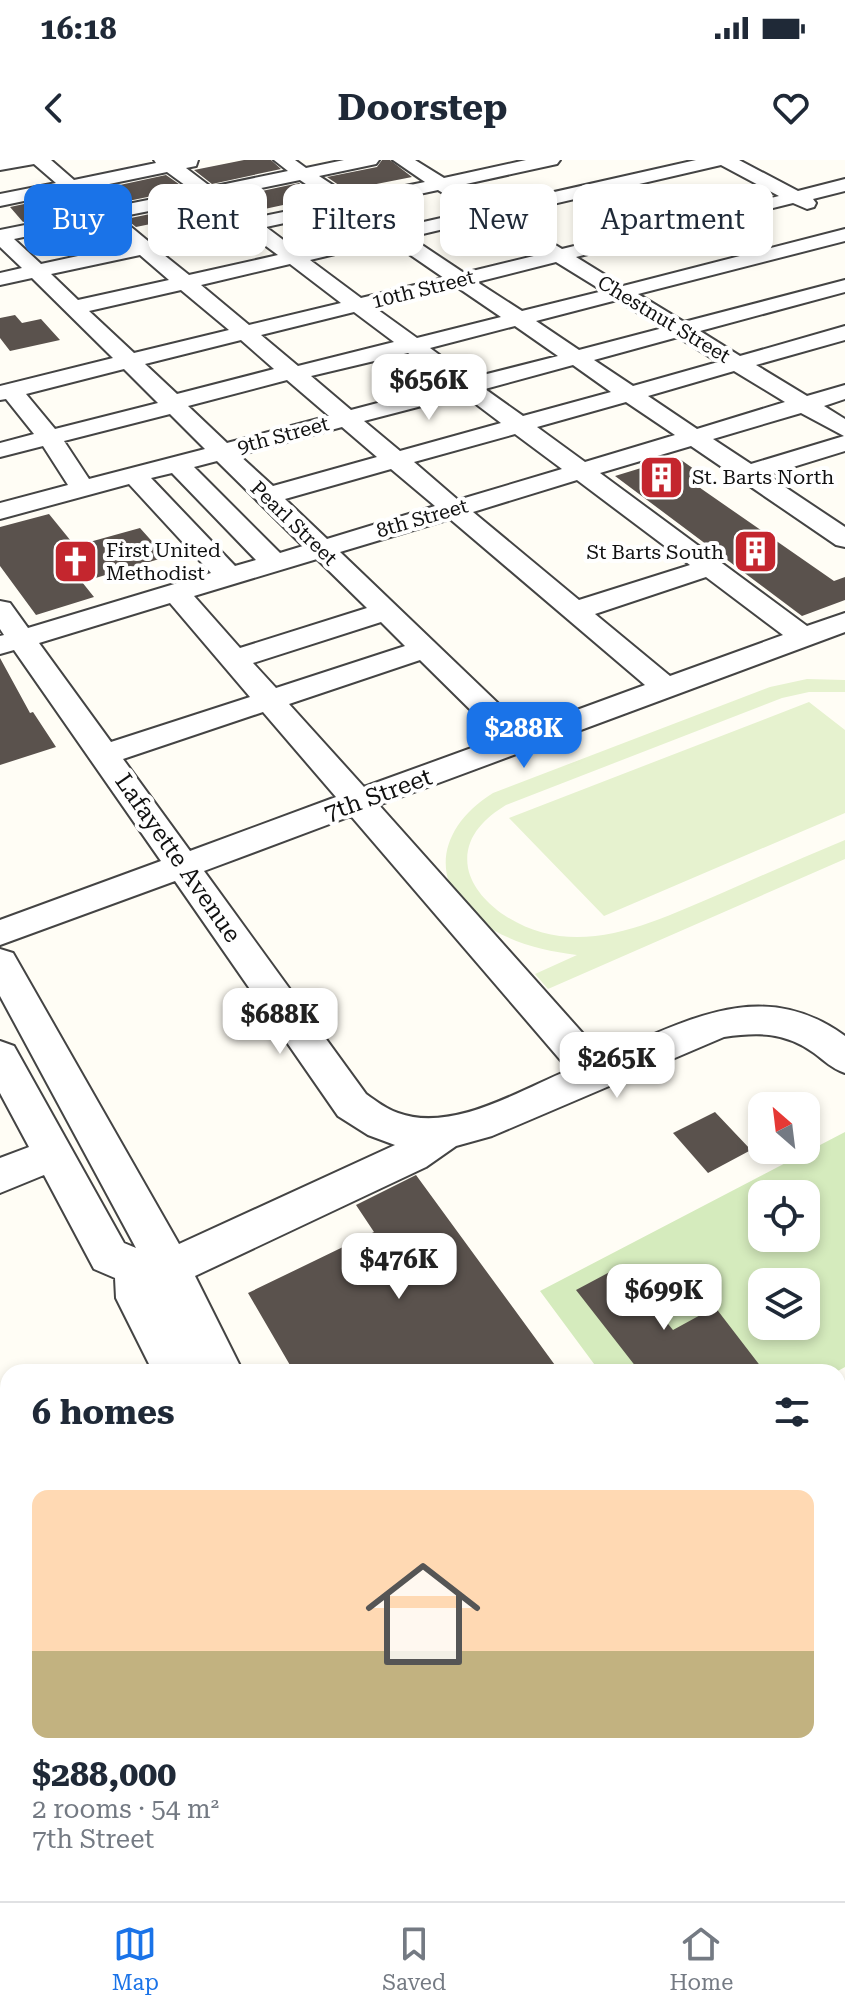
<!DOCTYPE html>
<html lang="en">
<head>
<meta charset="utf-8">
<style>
	:root { --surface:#fff; --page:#f6f6f7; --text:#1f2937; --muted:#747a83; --line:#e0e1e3; --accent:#1a73e8 }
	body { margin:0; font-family:"Roboto Serif",serif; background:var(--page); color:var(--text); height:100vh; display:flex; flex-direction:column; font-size:30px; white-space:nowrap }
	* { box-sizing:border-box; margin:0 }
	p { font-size:26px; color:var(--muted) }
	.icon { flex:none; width:44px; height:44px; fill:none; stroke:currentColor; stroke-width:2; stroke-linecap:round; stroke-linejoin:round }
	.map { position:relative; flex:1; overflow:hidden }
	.drawer { position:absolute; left:0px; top:1204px; width:846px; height:538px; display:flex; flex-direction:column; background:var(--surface); border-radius:24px 24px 0 0; box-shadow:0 4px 12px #0003 }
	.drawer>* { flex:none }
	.hud { position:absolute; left:24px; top:24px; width:798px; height:72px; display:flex; gap:16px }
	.needle { width:52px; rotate:332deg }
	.fabs { position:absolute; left:748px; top:932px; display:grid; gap:16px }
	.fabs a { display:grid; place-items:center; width:72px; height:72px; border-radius:16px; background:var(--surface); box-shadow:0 4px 12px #0003; font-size:40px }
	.price { position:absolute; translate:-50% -68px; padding:0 18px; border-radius:16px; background:#fff; color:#222; font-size:26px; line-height:52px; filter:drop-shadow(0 2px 4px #0008) }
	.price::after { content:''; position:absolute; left:50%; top:48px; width:24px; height:18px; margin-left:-12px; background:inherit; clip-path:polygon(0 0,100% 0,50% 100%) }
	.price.current { background:var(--accent); color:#fff }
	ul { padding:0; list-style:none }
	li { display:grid; align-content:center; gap:16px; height:424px; padding:0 32px }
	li+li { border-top:2px solid var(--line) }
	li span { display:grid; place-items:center; height:248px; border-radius:16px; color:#555 }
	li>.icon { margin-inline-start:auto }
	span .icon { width:144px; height:144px; fill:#fffc; stroke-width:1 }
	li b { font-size:34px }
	h2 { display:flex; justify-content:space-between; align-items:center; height:96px; padding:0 32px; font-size:34px }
	.chip { padding:0 28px; border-radius:16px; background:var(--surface); box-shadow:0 4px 12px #0003; font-size:28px; line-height:72px }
	.chip.current { background:var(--accent); color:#fff }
	.status { display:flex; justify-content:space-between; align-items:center; height:56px; padding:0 40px; background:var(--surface); direction:ltr }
	.status svg { height:22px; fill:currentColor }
	header { display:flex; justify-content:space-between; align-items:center; height:104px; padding:0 32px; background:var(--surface); font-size:36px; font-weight:700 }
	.dock { display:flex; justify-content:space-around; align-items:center; height:112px; border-top:2px solid var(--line); background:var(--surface); font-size:22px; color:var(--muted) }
	.dock a { display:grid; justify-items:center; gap:4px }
	.dock .current { color:var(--accent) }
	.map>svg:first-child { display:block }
	.green { fill:#d5ebbd; fill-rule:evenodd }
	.pitch { fill:#e6f2cf }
	.building { fill:#5a524d }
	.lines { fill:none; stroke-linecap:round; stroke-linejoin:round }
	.minor-casing { stroke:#444; stroke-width:4 }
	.path { stroke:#333; stroke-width:7; stroke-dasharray:11 5; stroke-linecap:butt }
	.minor { fill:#fff; fill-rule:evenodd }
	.labels { text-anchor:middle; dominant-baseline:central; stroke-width:8; stroke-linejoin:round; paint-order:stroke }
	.far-street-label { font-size:20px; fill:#111; stroke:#fff }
	.far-poi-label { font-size:20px; fill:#111; stroke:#fff; text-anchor:start }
	.street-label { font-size:24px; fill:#111; stroke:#fff }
</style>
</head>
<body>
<div class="status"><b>16:18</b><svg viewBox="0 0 49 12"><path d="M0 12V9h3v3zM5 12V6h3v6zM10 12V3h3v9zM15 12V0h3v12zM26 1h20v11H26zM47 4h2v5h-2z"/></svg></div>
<header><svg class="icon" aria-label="back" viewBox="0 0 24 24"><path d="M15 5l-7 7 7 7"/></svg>Doorstep<svg class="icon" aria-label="heart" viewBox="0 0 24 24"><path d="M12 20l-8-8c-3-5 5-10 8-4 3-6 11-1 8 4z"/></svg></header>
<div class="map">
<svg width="845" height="1741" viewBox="0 0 845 1741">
	<rect width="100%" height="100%" fill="#fffdf5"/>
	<!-- green -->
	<path class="green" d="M845,972V1207L836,1212H600L540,1131ZM762,1034H806V1078H762ZM762,1122H806V1166H762Z"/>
	<!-- pitch -->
	<path class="pitch" d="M807,519L845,520V532H809L782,538L506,645C483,659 463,679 468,708C472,728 488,744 504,755C576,803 653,762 722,733C763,715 804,697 845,680V699L548,829L535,814L577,795C547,791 520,785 493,770C428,733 432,671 493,633L770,527Z
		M809,542L845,570V653L604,756L509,658Z"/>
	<!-- building -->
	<path class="building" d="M244,0H271L281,9L212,24L194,10Z
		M382,0H390L412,17L346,30L327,17L377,7Z
		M166,15L186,29L109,45L92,31Z
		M299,23L320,37L260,50L252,44L242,46L230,38Z
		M66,35L83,50L23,62L10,47Z
		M203,43L214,51L136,67L126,59Z
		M100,64L114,76L78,83L84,88L58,93L42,79L36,78Z
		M15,155L22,163L41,159L60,180L10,191L0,178V158Z
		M677,297L708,319L693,323L834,421L845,417V440L802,456L615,316Z
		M49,354L75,386L140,368L166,397L82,422L94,437L36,455L0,406V367Z
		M0,498L30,553L33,552L56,587L0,605Z
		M715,952L751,990L708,1013L673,973Z
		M416,1015L560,1212H294L248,1133L374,1072L356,1045Z
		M621,1106L673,1170L715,1147L765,1212H640L576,1130Z"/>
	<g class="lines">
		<defs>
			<path id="minor" d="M0,0H51L74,20L156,3L154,0H198L196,6L186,8L211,27L288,11L274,0H295L306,8L344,0H379L376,4L319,16L351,37L425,22L393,0H415L444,18L526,0H560L557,4L457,26L492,46L696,0H739L798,31L845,19V31L813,39L816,43L814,47L807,49L793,43L576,97L623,126L845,69V81L638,134L684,162L845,120V132L700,171L740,196L845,166V180L756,205L807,236L845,225V239L824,246L845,259V291L767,315L845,367V387L836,385L691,286L600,313L807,466L845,453V472L379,645L603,896C685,862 762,815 845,876V913C831,908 825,901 814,893C786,872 758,872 724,877L492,976L456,986L426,1007L195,1116L243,1212H153L116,1138L115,1118L94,1109L44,1015L0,1033V998L29,987L0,933V881L14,886L124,1083L136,1088L0,836V789L13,793L179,1084L395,985L368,975L338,956L175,721L0,785V760L161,701L14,490L0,494V476L4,475L0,469V441L10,443L28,468L211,413L129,324L0,359V343L68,325L43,286L0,297V283L34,274L6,239L0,240V226L113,198L32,118L0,125V113L22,108L0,87V70L90,52L67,32L0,46V34L56,23L34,4L0,10ZM721,5L779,36L562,89L506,55ZM167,12L193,31L108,48L85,29ZM300,20L332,42L254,58L223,36ZM438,30L472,51L397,68L364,46ZM204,40L235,62L148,81L119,57ZM345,50L377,72L298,91L266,67ZM486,59L542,94L464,113L410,77ZM101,61L129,85L41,104L14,79ZM247,72L278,95L189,115L159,91ZM390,81L444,118L361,138L310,100ZM140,95L169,120L78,140L51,114ZM556,102L603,131L522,151L477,122ZM290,104L341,143L249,165L201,125ZM457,127L501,157L417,178L374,147ZM181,130L229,170L134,193L89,151ZM617,140L663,168L579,190L536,161ZM354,152L394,182L298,206L261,175ZM515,166L558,196L471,218L430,188ZM678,177L718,202L633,226L594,200ZM241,180L274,209L177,234L145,204ZM408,193L450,224L351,250L311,216ZM573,205L611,232L523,256L485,229ZM124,209L158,243L55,269L26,234ZM734,211L785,242L697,269L648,236ZM287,220L329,256L227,283L188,246ZM464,235L501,263L400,291L364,261ZM626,242L675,275L585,302L537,267ZM801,253L844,276L751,304L713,279ZM170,254L205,289L89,319L64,281ZM342,267L377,297L273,326L239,295ZM515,274L562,309L458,340L414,302ZM217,301L303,386L280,393L194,307ZM391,309L435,346L327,379L285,339ZM172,313L256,400L235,406L151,318ZM577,320L690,405L579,440L473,352ZM450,359L645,525L525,569L340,392ZM317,399L367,448L240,488L194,436ZM706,417L783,475L670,516L595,454ZM170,443L250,537L111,582L39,483ZM381,462L405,486L276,528L253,503ZM420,500L499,578L364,627L289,544ZM263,552L336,637L190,691L123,599ZM351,656L569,910C520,930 452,973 398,953C386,949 376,941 366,934L204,711Z
				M845,1250V1295L838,1298V1253Z
				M8,1355V1501L0,1504V1358Z
				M838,1597L845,1600V1663L838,1660Z
				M62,1734H128L125,1741H59Z"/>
		</defs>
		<!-- minor casing -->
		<use href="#minor" class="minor-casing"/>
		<!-- path -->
		<path class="path" d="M274,1734L277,1741
			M334,1741L345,1734"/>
		<!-- minor -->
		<use href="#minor" class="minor"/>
	</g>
	<!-- icons -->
	<defs>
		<symbol id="building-square" viewBox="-11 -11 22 22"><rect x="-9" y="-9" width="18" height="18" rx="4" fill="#c4262e" stroke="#fff"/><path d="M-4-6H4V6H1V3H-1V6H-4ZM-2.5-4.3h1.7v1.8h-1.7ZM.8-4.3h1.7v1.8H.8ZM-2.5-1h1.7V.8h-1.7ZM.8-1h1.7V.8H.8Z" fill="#fff"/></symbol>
		<symbol id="church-square" viewBox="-11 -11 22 22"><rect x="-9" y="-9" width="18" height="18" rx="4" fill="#c4262e" stroke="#fff"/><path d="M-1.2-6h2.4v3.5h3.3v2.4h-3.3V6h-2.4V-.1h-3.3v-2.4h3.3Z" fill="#fff"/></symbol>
	</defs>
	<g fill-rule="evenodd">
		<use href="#building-square" x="636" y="292" width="51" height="51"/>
		<use href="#building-square" x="730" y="366" width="51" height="51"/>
		<use href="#church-square" x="50" y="376" width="51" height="51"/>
	</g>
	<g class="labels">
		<!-- far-street labels -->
		<g class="far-street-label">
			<text transform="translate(423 129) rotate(-14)">10th Street</text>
			<text transform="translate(664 159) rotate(31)">Chestnut Street</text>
			<text transform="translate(283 275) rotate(-15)">9th Street</text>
			<text transform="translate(422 358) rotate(-16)">8th Street</text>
			<text transform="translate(294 363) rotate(44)">Pearl Street</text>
		</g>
		<!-- far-poi labels -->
		<g class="far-poi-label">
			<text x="692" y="317">St. Barts North</text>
			<text x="106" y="390">First United<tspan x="106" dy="23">Methodist</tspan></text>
			<text x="724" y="392" text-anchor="end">St Barts South</text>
		</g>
		<!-- street labels -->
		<g class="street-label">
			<text transform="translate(378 635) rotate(-20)">7th Street</text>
			<text transform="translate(178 698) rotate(55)">Lafayette Avenue</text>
		</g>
	</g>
</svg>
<div class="fabs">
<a><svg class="needle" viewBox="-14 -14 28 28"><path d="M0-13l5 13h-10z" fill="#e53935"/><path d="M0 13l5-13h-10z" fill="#747a83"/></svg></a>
<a><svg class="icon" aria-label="locate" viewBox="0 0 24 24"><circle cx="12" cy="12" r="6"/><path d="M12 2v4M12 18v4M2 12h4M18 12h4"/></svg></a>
<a><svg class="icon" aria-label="layers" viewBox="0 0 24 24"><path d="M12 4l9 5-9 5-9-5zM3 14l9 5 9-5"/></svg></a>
</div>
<b class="price" style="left:429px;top:262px">$656K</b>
<b class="price current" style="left:524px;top:610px">$288K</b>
<b class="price" style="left:280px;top:896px">$688K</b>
<b class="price" style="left:617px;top:940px">$265K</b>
<b class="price" style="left:399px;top:1141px">$476K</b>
<b class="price" style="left:664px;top:1172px">$699K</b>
<div class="hud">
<a class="chip current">Buy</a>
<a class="chip">Rent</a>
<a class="chip">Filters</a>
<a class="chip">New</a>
<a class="chip">Apartment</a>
</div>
<section class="drawer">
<h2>6 homes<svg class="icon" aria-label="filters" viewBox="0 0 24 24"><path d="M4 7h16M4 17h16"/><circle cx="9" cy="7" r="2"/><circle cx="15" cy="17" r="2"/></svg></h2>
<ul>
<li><span style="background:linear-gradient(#ffd9b3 65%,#c2b280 0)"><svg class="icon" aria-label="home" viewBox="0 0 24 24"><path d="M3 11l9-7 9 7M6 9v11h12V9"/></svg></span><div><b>$288,000</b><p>2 rooms · 54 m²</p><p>7th Street</p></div></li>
</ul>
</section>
</div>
<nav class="dock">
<a class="current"><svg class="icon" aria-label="map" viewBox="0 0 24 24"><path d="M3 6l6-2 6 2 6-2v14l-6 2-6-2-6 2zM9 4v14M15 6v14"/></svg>Map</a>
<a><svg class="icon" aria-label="saved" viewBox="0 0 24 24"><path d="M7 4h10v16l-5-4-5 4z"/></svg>Saved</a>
<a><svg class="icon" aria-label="home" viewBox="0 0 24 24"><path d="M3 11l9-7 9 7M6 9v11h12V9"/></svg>Home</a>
</nav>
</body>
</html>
